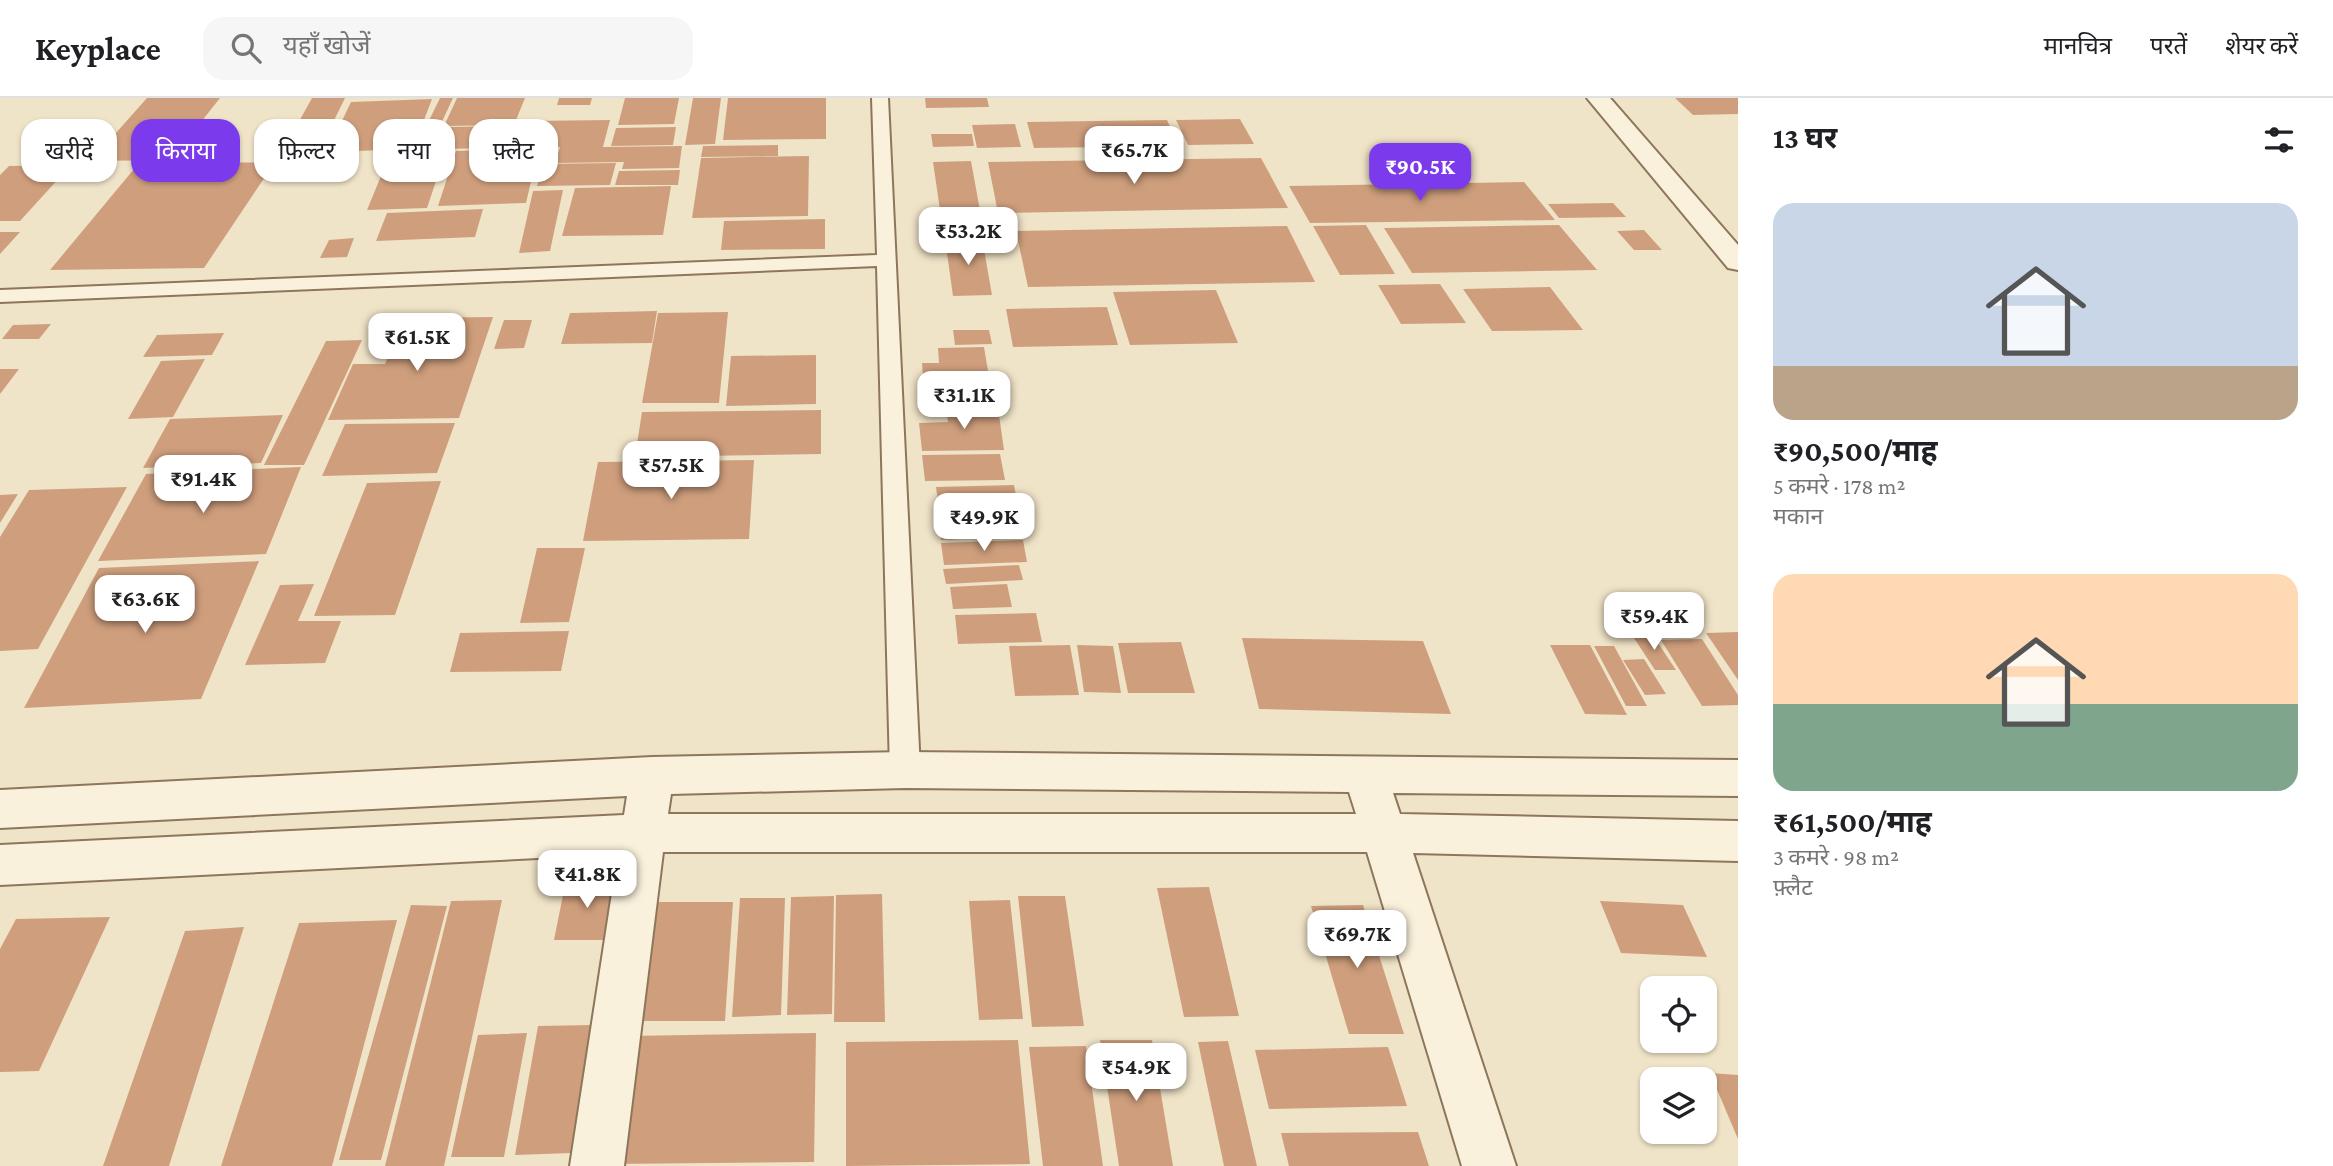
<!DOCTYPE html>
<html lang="hi">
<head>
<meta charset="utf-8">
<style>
	:root { --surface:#fff; --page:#f6f6f6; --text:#202124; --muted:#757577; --line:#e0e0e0; --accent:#7c3aed }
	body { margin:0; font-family:"Crimson Pro","Noto Sans Devanagari",serif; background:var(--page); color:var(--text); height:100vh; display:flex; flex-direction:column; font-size:26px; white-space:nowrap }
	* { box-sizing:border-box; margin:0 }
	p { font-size:23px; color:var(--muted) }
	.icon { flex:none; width:38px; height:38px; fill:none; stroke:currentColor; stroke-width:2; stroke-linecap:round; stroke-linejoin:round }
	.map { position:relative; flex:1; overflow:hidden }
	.sheet { display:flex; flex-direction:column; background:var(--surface); width:595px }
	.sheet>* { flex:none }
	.hud { position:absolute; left:21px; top:21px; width:665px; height:63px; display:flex; gap:14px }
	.buttons { position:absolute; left:1640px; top:878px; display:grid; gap:14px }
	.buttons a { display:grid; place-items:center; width:77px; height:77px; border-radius:14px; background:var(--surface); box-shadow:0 2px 5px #0004; font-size:35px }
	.price { position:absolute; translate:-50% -60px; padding:0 16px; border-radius:14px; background:#fff; color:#222; font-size:23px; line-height:46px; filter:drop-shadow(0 2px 4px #0008) }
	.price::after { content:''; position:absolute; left:50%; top:42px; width:21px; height:16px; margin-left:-10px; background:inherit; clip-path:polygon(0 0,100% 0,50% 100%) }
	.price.selected { background:var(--accent); color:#fff }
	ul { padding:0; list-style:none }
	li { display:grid; align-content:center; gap:14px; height:371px; padding:0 35px }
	li span { display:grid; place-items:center; height:217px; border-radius:21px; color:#555 }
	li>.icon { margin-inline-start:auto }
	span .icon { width:126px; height:126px; fill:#fffc; stroke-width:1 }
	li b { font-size:30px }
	h2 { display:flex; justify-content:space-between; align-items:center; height:84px; padding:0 35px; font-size:30px }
	.chip { padding:0 24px; border-radius:21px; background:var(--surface); box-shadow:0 2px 5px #0004; font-size:24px; line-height:63px }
	.chip.selected { background:var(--accent); color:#fff }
	header { display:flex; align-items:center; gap:42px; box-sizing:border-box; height:98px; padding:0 35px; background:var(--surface); border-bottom:2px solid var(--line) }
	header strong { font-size:33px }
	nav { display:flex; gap:38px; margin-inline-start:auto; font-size:24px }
	.search { width:490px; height:63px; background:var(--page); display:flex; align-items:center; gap:18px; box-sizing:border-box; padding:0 24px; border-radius:21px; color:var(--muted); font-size:26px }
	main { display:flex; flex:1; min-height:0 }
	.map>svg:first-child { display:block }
	.building { fill:#cf9f7d }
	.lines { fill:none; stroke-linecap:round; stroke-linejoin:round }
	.lane-casing { stroke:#8d765c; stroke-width:4 }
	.street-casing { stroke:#8d765c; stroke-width:4 }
	.lane { fill:#faf1dc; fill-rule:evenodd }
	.street { fill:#faf1dc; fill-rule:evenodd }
</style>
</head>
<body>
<header>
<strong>Keyplace</strong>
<div class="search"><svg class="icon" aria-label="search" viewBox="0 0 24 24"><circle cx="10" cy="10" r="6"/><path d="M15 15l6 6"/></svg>यहाँ खोजें</div>
<nav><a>मानचित्र</a><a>परतें</a><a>शेयर करें</a></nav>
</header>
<main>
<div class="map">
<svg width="1738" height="1068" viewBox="0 0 1738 1068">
	<rect width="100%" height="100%" fill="#f0e4c8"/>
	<!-- building -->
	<path class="building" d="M147,0H220L171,62L91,63Z
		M312,0H345L319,53L282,54Z
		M440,0H453L433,43H419Z
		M457,0H525L514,27L444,28Z
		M559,0H592L590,7H557Z
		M625,0H679L674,26L618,27Z
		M693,0H721L715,46L685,47Z
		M728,0H826V41L723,42Z
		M925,0H987L989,9L926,10Z
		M1675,0H1738V16L1693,17Z
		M432,1L413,51L327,54L351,4Z
		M1240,21L1254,46L1188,47L1176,22Z
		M610,22L603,49L682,48L679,70L622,71L624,64L555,65L560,49H539L526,105L438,108L456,53L533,50H519L529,23Z
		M1167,22L1179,48L1034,50L1027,24Z
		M1015,26L1021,49L977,50L972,27Z
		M514,28L506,50L434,51L445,29Z
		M676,29L673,47L611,48L616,30Z
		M931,36H972L974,48L933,49Z
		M778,47V58L701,59L703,48Z
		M809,58L808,118L692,120L701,60Z
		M444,59L427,110L367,112L388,61Z
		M1261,60L1288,110L998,115L988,64Z
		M971,63L981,118L941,119L933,64Z
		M275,64L204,170L50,172L139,65Z
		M616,65L610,87L537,88L544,66Z
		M71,67L20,123H0V77L9,68Z
		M680,72L678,87H615L619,73Z
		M1524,84L1555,122L1310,125L1289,88Z
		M671,88L663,137L562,138L575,90Z
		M563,92L550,153L519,155L533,93Z
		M1613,105L1626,119L1559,120L1548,106Z
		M483,111L475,139L376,143L387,115Z
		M825,121V151L721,152L724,123Z
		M1366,127L1395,176L1340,177L1313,128Z
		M1559,127L1597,172L1412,175L1384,130Z
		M1287,128L1315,184L1028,189L1016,133Z
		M1644,132L1662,152H1634L1617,133Z
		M0,134H20L0,156Z
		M354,140L347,159L320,160L329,142Z
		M982,140L992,197L953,198L945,141Z
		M1440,186L1466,225L1401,226L1378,187Z
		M1550,189L1583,232L1492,233L1463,191Z
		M1216,192L1238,245L1130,247L1113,194Z
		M1107,209L1118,247L1013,249L1006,211Z
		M657,213L652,245L561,246L570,215Z
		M728,214L719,305H642L658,215Z
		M493,219L459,320L328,322L353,266H385L406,220Z
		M504,222H532L524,250L494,251Z
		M51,226L39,241H2L13,227Z
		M953,232H989L992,246L955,247Z
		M224,235L212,257L143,259L157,237Z
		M362,242L304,367H264L326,243Z
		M984,249L989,279L923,280L922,265H939L938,250Z
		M816,257V306L726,308L731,258Z
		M205,261L173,319L128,321L161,263Z
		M0,271H19L0,296Z
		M997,282L1001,307L926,309L924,284Z
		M998,310L1004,352L922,353L919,325L948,324L946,311Z
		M821,312V356L635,359L642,314Z
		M283,317L261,365L143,370L170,321Z
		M455,325L437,375L322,378L345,326Z
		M1000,356L1005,382L925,383L922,357Z
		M754,362L749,441L583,443L598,364Z
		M301,369L266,456L98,463L146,376Z
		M441,383L395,517L314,518L367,385Z
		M1014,387L1019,414L940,417L936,389Z
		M127,389L38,551L0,553V439L29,392Z
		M18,396L0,425V397Z
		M1020,420L1025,438L941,442L938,423Z
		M1023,442L1027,464L944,467L941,445Z
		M537,450H585L569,524L520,525Z
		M259,463L201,601L24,610L99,470Z
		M1019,467L1023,482L946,486L943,471Z
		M314,486L298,523H341L325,565L245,567L280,487Z
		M1007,486L1012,509L953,511L950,489Z
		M1036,515L1042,544L958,546L955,517Z
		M569,533L561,573L450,574L460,535Z
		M1738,534V582L1706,535Z
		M1652,536L1676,572H1655L1632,537Z
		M1242,540L1423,543L1451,616L1259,611Z
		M1702,541L1738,597V607L1702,608L1661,542Z
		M1181,544L1195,595H1128L1118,545Z
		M1070,547L1079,597L1015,598L1009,548Z
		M1077,547L1113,548L1121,595L1084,594Z
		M1550,547H1590L1627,617L1585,616Z
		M1594,548H1614L1647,608H1626Z
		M1644,561L1666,596L1645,597L1623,562Z
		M618,781L610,842H554L566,782Z
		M1209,789L1239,918L1184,919L1157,790Z
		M882,796L885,924H834L836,797Z
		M834,798L832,916L787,917L791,799Z
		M1018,798H1065L1084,928L1032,929Z
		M740,800H785L781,917L732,919Z
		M502,802L444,1068H385L451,803Z
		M1010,802L1023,921L979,922L969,803Z
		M1600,803L1683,807L1707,859L1621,855Z
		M656,804H733L725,923H642Z
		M411,807L447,808L381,1062H339Z
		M1363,807L1404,936H1349L1311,808Z
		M110,819L39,973L0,974V851L16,821Z
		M397,822L332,1068H221L299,825Z
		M244,829L169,1068H103L185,833Z
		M591,927L572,1055L515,1057L538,928Z
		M527,935L504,1059H451L478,937Z
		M816,935L814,1064L611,1066L627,938Z
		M1018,942L1030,1066L846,1068V944Z
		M1100,942H1152L1173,1068H1119Z
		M1228,943L1257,1068H1224L1198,944Z
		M1086,948L1103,1068H1043L1029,949Z
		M1388,949L1407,1008L1269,1011L1255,952Z
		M1710,975L1738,977V1041Z
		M1418,1034L1429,1068H1289L1281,1035Z"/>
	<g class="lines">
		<defs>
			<path id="lane" d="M872,0H888L920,672L915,681L905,684L895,681L890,672L877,168L0,204V192L877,157Z"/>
			<path id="street" d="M1587,0H1610L1738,147V172L1728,170Z
				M905,654L1738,662V698L1393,695L1400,716L1738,723V763L1413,755L1516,1068H1462L1367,754H663L624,1068H570L618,756L0,787V747L624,717L627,698L0,730V692L652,659ZM905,690L1349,694L1356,716H668L671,696Z"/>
		</defs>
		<!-- lane casing -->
		<use href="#lane" class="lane-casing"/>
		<!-- street casing -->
		<use href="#street" class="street-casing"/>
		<!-- lane -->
		<use href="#lane" class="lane"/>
		<!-- street -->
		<use href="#street" class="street"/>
	</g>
</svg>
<div class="buttons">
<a><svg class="icon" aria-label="locate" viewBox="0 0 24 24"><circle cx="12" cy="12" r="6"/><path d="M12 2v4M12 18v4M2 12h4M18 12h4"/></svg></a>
<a><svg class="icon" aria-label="layers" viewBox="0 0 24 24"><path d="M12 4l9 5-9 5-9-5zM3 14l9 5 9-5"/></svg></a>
</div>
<b class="price" style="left:1134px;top:88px">₹65.7K</b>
<b class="price selected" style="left:1420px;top:105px">₹90.5K</b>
<b class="price" style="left:968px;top:169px">₹53.2K</b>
<b class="price" style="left:417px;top:275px">₹61.5K</b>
<b class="price" style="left:964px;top:333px">₹31.1K</b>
<b class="price" style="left:671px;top:403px">₹57.5K</b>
<b class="price" style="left:203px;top:417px">₹91.4K</b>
<b class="price" style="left:984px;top:455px">₹49.9K</b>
<b class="price" style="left:145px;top:537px">₹63.6K</b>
<b class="price" style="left:1654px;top:554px">₹59.4K</b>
<b class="price" style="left:587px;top:812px">₹41.8K</b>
<b class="price" style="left:1357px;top:872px">₹69.7K</b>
<b class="price" style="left:1136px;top:1005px">₹54.9K</b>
<div class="hud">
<a class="chip">खरीदें</a>
<a class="chip selected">किराया</a>
<a class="chip">फ़िल्टर</a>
<a class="chip">नया</a>
<a class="chip">फ़्लैट</a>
</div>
</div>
<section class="sheet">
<h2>13 घर<svg class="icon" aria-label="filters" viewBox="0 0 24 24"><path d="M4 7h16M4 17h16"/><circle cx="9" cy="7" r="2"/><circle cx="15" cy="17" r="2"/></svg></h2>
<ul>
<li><span style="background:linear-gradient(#c9d6e8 75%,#b9a48a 0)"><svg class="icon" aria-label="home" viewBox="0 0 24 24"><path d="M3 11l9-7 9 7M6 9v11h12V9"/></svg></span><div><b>₹90,500/माह</b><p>5 कमरे · 178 m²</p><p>मकान</p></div></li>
<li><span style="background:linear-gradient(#ffd9b3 60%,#7fa58c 0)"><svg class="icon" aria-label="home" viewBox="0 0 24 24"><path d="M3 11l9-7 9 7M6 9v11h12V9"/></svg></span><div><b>₹61,500/माह</b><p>3 कमरे · 98 m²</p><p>फ़्लैट</p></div></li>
</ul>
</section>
</main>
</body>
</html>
